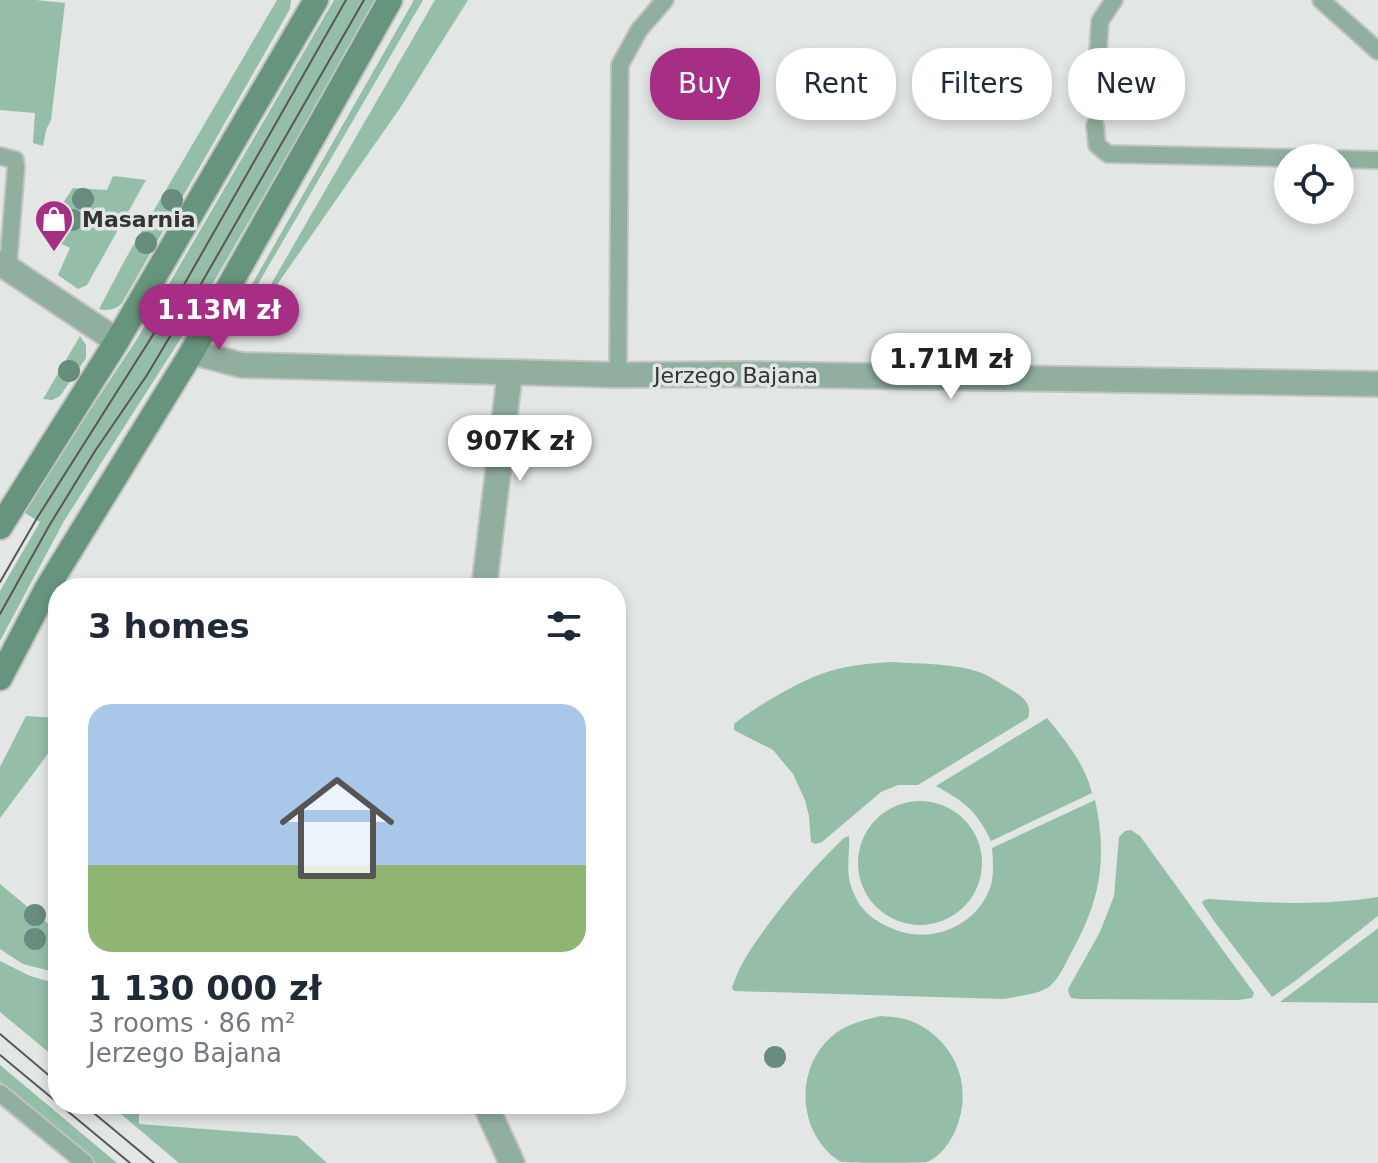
<!DOCTYPE html>
<html lang="en">
<head>
<meta charset="utf-8">
<style>
	:root { --surface:#fff; --page:#f6f6f7; --text:#1f2937; --muted:#747a83; --line:#e0e1e3; --accent:#a62e84 }
	body { margin:0; font-family:"DejaVu Sans",sans-serif; background:var(--page); color:var(--text); height:100vh; display:flex; flex-direction:column; font-size:30px; white-space:nowrap }
	* { box-sizing:border-box; margin:0 }
	p { font-size:26px; color:var(--muted) }
	.icon { flex:none; width:44px; height:44px; fill:none; stroke:currentColor; stroke-width:2; stroke-linecap:round; stroke-linejoin:round }
	.map { position:relative; flex:1; overflow:hidden }
	.drawer { position:absolute; left:48px; top:578px; width:578px; height:536px; display:flex; flex-direction:column; background:var(--surface); border-radius:32px; box-shadow:0 4px 12px #0003 }
	.drawer>* { flex:none }
	.banner { position:absolute; left:650px; top:48px; width:608px; height:72px; display:flex; gap:16px }
	.tools { position:absolute; left:1274px; top:144px; display:grid; gap:16px }
	.tools a { display:grid; place-items:center; width:80px; height:80px; border-radius:50%; background:var(--surface); box-shadow:0 4px 12px #0003; font-size:40px }
	.price { position:absolute; translate:-50% -68px; padding:0 18px; border-radius:28px; background:#fff; color:#222; font-size:26px; line-height:52px; filter:drop-shadow(0 2px 4px #0008) }
	.price::after { content:''; position:absolute; left:50%; top:48px; width:24px; height:18px; margin-left:-12px; background:inherit; clip-path:polygon(0 0,100% 0,50% 100%) }
	.price.selected { background:var(--accent); color:#fff }
	ul { padding:0; list-style:none }
	li { display:grid; align-content:center; gap:16px; height:424px; padding:0 40px }
	li+li { border-top:2px solid var(--line) }
	li span { display:grid; place-items:center; height:248px; border-radius:24px; color:#555 }
	li>.icon { margin-inline-start:auto }
	span .icon { width:144px; height:144px; fill:#fffc; stroke-width:1 }
	li b { font-size:34px }
	h2 { display:flex; justify-content:space-between; align-items:center; height:96px; padding:0 40px; font-size:34px }
	.tag { padding:0 28px; border-radius:32px; background:var(--surface); box-shadow:0 4px 12px #0003; font-size:28px; line-height:72px }
	.tag.selected { background:var(--accent); color:#fff }
	.map>svg:first-child { display:block }
	.green { fill:#94bea8 }
	.lines { fill:none; stroke-linecap:round; stroke-linejoin:round }
	.lane-casing { stroke:#bfc3c1; stroke-width:20 }
	.street-casing { stroke:#bfc3c1; stroke-width:28 }
	.secondary-casing { stroke:#bfc3c1; stroke-width:28 }
	.lane { stroke:#91af9f; stroke-width:16 }
	.street { stroke:#91af9f; stroke-width:24 }
	.secondary { stroke:#67947d; stroke-width:24 }
	.tram { stroke:#565857; stroke-width:2 }
	.tree { fill:#688c7e }
	.labels { text-anchor:middle; dominant-baseline:central; stroke-width:7; stroke-linejoin:round; paint-order:stroke }
	.poi-label { font-size:22px; font-weight:bold; fill:#333534; stroke:#e2e6e4; text-anchor:start }
	.street-label { font-size:22px; fill:#333534; stroke:#e2e6e4 }
</style>
</head>
<body>
<div class="map">
<svg width="1378" height="1163" viewBox="0 0 1378 1163">
	<rect width="100%" height="100%" fill="#e2e6e4"/>
	<!-- green -->
	<path class="green" d="M0,0H36L65,3L51,120L46,130L43,146L33,143L35,113L0,110Z
		M277,0H291L290,9L122,303C116,310 107,311 99,309L126,258Z
		M334,0H377L183,335L64,521L0,641V591L40,522L23,512L137,339Z
		M414,0H423L229,334L231,321Z
		M435,0H468L402,105L240,338Z
		M113,176L146,180L87,285L78,289L58,275L70,248L42,234L73,188L107,190Z
		M80,336L86,345V358L60,396L52,400L43,399Z
		M893,662C922,664 954,663 982,673C991,677 1001,684 1010,689C1021,696 1033,703 1028,718L918,785H898L881,792L822,842L816,844L811,842L809,816L805,800L793,774L773,750L734,730V724C757,706 802,679 830,671C850,665 872,663 893,662Z
		M26,716L58,718V736L56,743L0,818V767Z
		M1047,718C1065,740 1085,764 1092,793L991,841C977,811 965,802 936,786Z
		M1095,800C1108,860 1100,902 1070,955C1065,965 1059,978 1050,986C1039,995 1016,996 1003,999L734,991L732,988C740,962 756,941 773,918C795,889 818,863 844,838L849,836C850,858 844,874 855,896C862,912 875,921 891,928C928,946 978,927 991,885C994,873 993,860 992,848Z
		M858 863a62 62 0 1 1 124 0a62 62 0 1 1-124 0Z
		M1131,830L1140,836L1254,993L1252,998L1239,1000L1079,999L1071,998L1069,994L1068,989L1100,932L1114,896L1119,837L1125,831Z
		M0,884L58,932V973L23,964L0,949Z
		M1378,897V916L1295,981L1272,997L1214,921L1202,903L1204,900L1208,899C1264,903 1322,906 1378,897Z
		M1378,928V1003L1280,1002L1377,929Z
		M0,961L30,976L58,984V1049L52,1055L0,1012Z
		M881,1016C891,1017 902,1017 911,1021C950,1037 972,1078 959,1120C955,1135 944,1155 927,1162C922,1163 848,1163 842,1162C838,1161 831,1155 828,1152C797,1121 798,1066 831,1037C846,1024 863,1020 881,1016Z
		M0,1065L117,1163H96L0,1082Z
		M109,1104H139V1124L297,1136L327,1163H179Z"/>
	<g class="lines">
		<defs>
			<path id="lane" d="M1321,0L1378,51
				M1096,84L1100,21L1114,0
				M1095,125L1097,145L1108,154L1299,158
				M0,156L15,160L16,168L8,267
				M1340,159L1378,160
				M618,375L620,65L639,30L665,0
				M0,1093L85,1163"/>
			<path id="street" d="M0,263L117,341
				M192,352L241,365L618,375L750,374L1378,384
				M484,588L510,372
				M485,1104L512,1163"/>
			<path id="secondary" d="M0,527L117,341L316,0
				M0,678L47,588L192,352L390,0"/>
		</defs>
		<!-- lane casing -->
		<use href="#lane" class="lane-casing"/>
		<!-- street casing -->
		<use href="#street" class="street-casing"/>
		<!-- secondary casing -->
		<use href="#secondary" class="secondary-casing"/>
		<!-- lane -->
		<use href="#lane" class="lane"/>
		<!-- street -->
		<use href="#street" class="street"/>
		<!-- secondary -->
		<use href="#secondary" class="secondary"/>
		<!-- tram -->
		<path class="tram" d="M0,582L37,518L177,297L346,0
			M0,614L49,526L95,451L147,375L190,303L364,0
			M0,1034L58,1083
			M0,1055L58,1103
			M59,1104L130,1163
			M83,1104L154,1163"/>
	</g>
	<!-- trees -->
	<g class="tree">
		<circle cx="83" cy="199" r="11"/>
		<circle cx="172" cy="200" r="11"/>
		<circle cx="72" cy="220" r="11"/>
		<circle cx="146" cy="243" r="11"/>
		<circle cx="69" cy="371" r="11"/>
		<circle cx="35" cy="915" r="11"/>
		<circle cx="35" cy="939" r="11"/>
		<circle cx="775" cy="1057" r="11"/>
	</g>
	<!-- icons -->
	<defs>
		<symbol id="shop-pin" viewBox="-11 -11 22 30"><path d="M0 17L-7.5 6A9.5 9.5 0 1 1 7.5 6Z" fill="#a62e84" stroke="#e2e6e4"/><path d="M-5-2.5h2.3a2.7 3.5 0 0 1 5.4 0H5L5.5 6h-11ZM-1.5-2.5h3a1.5 2.3 0 0 0-3 0Z" fill="#fff"/></symbol>
	</defs>
	<g fill-rule="evenodd">
		<use href="#shop-pin" x="32" y="197" width="44" height="60"/>
	</g>
	<g class="labels">
		<!-- poi labels -->
		<g class="poi-label">
			<text x="82" y="219">Masarnia</text>
		</g>
		<!-- street labels -->
		<g class="street-label">
			<text x="736" y="375">Jerzego Bajana</text>
		</g>
	</g>
</svg>
<div class="tools">
<a><svg class="icon" aria-label="locate" viewBox="0 0 24 24"><circle cx="12" cy="12" r="6"/><path d="M12 2v4M12 18v4M2 12h4M18 12h4"/></svg></a>
</div>
<b class="price selected" style="left:219px;top:352px">1.13M zł</b>
<b class="price" style="left:951px;top:401px">1.71M zł</b>
<b class="price" style="left:520px;top:483px">907K zł</b>
<div class="banner">
<a class="tag selected">Buy</a>
<a class="tag">Rent</a>
<a class="tag">Filters</a>
<a class="tag">New</a>
</div>
<section class="drawer">
<h2>3 homes<svg class="icon" aria-label="filters" viewBox="0 0 24 24"><path d="M4 7h16M4 17h16"/><circle cx="9" cy="7" r="2"/><circle cx="15" cy="17" r="2"/></svg></h2>
<ul>
<li><span style="background:linear-gradient(#a9c7e8 65%,#8fb573 0)"><svg class="icon" aria-label="home" viewBox="0 0 24 24"><path d="M3 11l9-7 9 7M6 9v11h12V9"/></svg></span><div><b>1 130 000 zł</b><p>3 rooms · 86 m²</p><p>Jerzego Bajana</p></div></li>
</ul>
</section>
</div>
</body>
</html>
